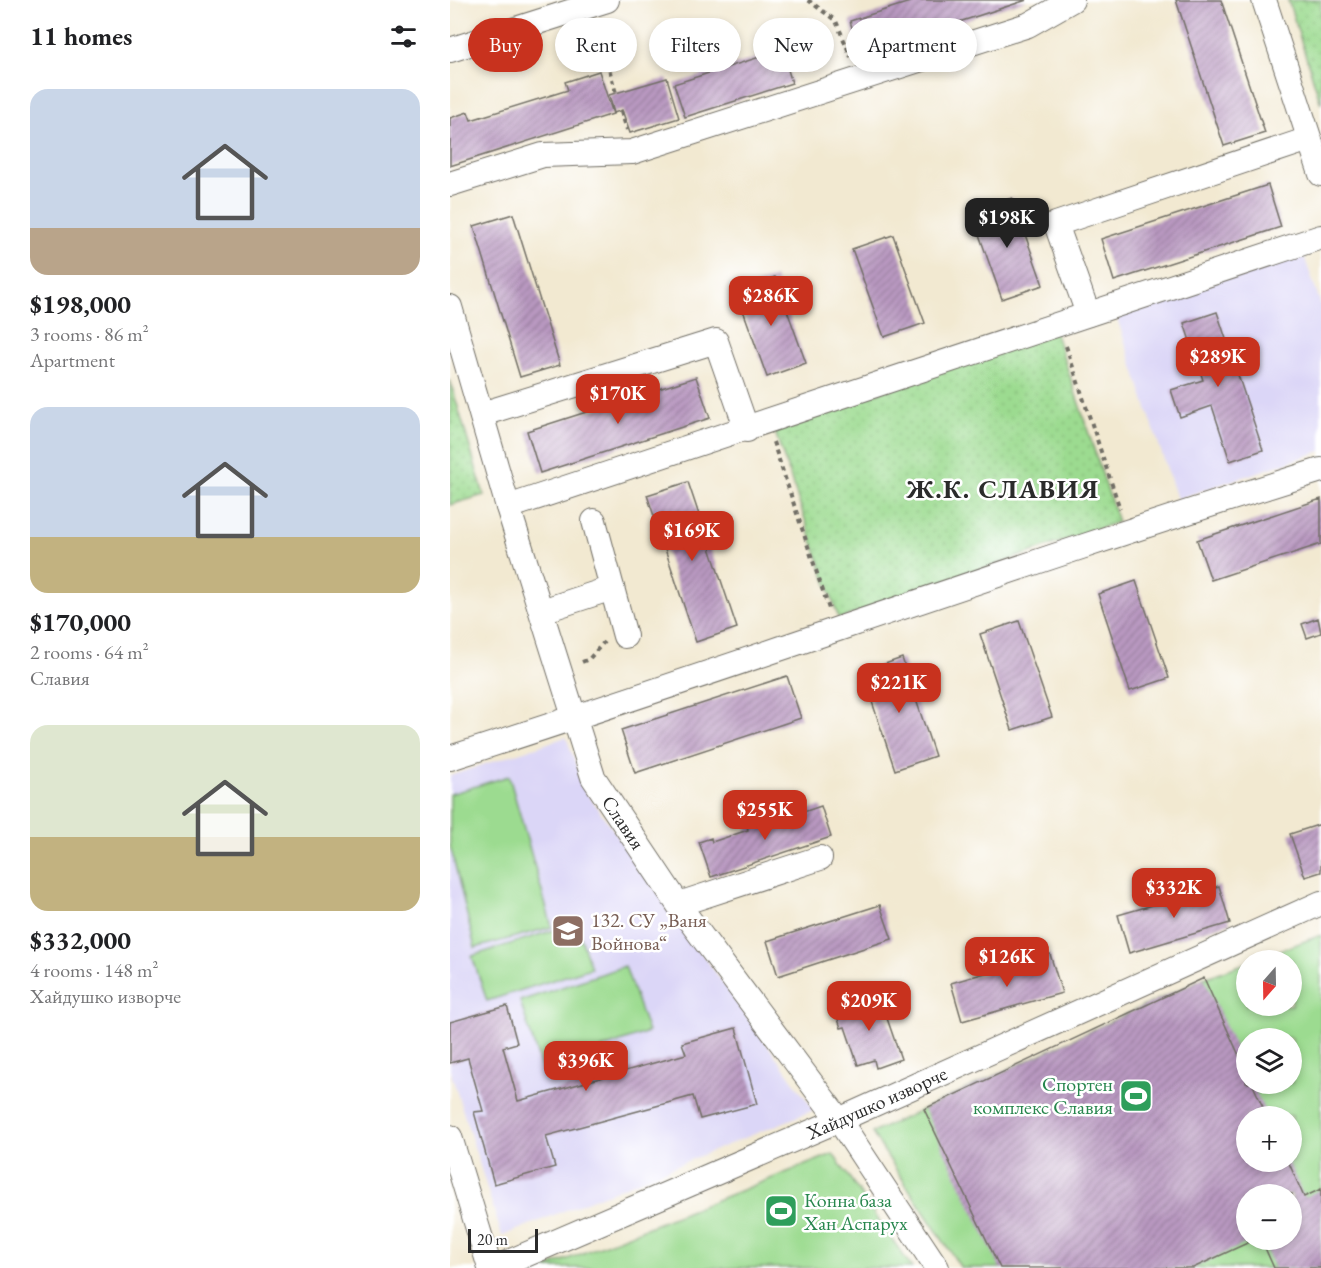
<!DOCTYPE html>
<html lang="en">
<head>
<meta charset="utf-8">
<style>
	:root { --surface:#fff; --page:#f2f2f2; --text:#202124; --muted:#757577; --accent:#c8321e }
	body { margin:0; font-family:"EB Garamond",serif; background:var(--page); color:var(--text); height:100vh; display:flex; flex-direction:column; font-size:22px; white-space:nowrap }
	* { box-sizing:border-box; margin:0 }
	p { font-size:20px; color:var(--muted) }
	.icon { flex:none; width:33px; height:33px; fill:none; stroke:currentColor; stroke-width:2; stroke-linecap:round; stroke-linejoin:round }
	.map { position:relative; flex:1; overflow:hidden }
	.side { display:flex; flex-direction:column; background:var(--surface); width:450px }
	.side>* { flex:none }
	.banner { position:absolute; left:18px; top:18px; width:570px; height:54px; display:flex; gap:12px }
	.needle { width:39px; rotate:200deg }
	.tools { position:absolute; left:786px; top:950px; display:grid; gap:12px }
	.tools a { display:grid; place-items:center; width:66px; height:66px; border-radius:50%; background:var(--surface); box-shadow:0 3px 9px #0003; font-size:30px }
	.scale { position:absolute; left:18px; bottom:15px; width:70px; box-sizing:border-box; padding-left:6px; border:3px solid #2b2b2b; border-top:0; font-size:16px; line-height:21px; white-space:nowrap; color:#2b2b2b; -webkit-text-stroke:4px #fff; paint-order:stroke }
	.price { position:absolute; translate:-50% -51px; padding:0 14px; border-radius:12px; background:var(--accent); color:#fff; font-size:20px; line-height:39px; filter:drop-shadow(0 2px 3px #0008) }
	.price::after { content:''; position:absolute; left:50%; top:36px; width:18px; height:14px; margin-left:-9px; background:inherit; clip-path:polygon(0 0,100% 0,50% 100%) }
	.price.on { background:#222; color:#fff }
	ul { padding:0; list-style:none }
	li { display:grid; align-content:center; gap:12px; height:318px; padding:0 30px }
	li span { display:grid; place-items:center; height:186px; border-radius:18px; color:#555 }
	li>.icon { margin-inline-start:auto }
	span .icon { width:108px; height:108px; fill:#fffc; stroke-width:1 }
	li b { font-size:26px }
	h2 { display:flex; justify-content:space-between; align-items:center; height:72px; padding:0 30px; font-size:26px }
	.pill { padding:0 21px; border-radius:27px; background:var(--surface); box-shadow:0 3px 9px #0003; font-size:21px; line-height:54px }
	.pill.on { background:var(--accent); color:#fff }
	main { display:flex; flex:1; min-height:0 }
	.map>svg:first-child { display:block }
	.built { fill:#dbd6f7 }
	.grass { fill:url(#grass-dots); stroke:#64835e; stroke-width:1.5 }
	.pitch { fill:#9cdb90; stroke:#64835e; stroke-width:1.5; fill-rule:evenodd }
	.building { fill:url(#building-hatch) }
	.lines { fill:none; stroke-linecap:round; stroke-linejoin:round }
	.minor-casing { stroke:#716e65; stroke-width:26 }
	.path { stroke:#716e65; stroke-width:4; stroke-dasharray:4.5 4.5; stroke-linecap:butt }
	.minor { stroke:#fff; stroke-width:24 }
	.labels { text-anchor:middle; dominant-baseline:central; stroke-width:5; stroke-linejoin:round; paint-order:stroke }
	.street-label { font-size:20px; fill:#2b2b2b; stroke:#fff }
	.education-label { font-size:20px; fill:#785e54; stroke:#fff; text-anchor:start }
	.leisure-label { font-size:20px; fill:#27864d; stroke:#fff; text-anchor:end }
	.district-label { font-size:26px; font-weight:bold; letter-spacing:1.5px; fill:#2b2b2b; stroke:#fff }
</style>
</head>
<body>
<main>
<section class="side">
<h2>11 homes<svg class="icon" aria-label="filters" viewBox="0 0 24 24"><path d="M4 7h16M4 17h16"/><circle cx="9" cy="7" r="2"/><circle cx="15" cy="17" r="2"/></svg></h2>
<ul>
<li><span style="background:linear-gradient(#c9d6e8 75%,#b9a48a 0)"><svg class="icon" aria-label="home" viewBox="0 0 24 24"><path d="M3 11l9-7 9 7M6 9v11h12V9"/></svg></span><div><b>$198,000</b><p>3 rooms · 86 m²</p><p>Apartment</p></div></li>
<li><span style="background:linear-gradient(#c9d6e8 70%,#c2b280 0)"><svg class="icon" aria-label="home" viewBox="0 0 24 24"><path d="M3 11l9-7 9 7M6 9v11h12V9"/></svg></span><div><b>$170,000</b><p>2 rooms · 64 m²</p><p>Славия</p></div></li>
<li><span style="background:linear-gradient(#dfe7d0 60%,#c2b280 0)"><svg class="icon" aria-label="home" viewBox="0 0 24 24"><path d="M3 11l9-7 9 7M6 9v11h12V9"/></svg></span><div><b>$332,000</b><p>4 rooms · 148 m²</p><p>Хайдушко изворче</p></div></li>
</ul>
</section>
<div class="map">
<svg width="871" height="1268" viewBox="0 0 871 1268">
	<defs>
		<pattern id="grass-dots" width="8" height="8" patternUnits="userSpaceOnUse" patternTransform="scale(1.5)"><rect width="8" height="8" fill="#9cdb90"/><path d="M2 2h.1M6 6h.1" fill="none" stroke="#87bc7c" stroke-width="1.8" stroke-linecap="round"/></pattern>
		<pattern id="building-hatch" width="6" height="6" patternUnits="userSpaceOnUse" patternTransform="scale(1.5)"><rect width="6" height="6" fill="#b999c1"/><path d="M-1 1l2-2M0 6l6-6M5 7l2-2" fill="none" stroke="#977d9d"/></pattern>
	</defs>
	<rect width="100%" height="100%" fill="#fff"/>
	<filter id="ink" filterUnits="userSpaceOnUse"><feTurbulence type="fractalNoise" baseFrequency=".0167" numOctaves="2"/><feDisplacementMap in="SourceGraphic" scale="12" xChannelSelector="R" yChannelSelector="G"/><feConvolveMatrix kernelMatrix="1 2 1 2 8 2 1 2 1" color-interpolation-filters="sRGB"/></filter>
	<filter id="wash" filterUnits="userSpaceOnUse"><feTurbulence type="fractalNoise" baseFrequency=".008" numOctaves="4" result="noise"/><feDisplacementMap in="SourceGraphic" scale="24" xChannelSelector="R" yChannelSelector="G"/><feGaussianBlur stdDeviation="1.35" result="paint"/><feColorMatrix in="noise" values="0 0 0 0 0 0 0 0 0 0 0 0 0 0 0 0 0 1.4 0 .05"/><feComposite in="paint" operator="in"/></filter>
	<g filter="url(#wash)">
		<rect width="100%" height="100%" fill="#f2e9d1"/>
		<!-- built -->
		<path class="built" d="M853,253L871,305V451L727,499L665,312Z
			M116,737L136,792L364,1110L52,1236L0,1070V776Z"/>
		<!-- grass -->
		<path class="grass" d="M838,0H871V104Z
			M605,331L668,522L389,619L324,429Z
			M0,380L34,495L0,505Z"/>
		<!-- pitch -->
		<path class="pitch" d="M59,776L102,927L25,948L0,845V794Z
			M126,923L141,968L37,1001L22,956Z
			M871,935V1268H511L422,1133L754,978L796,963V1005H842V960H804ZM796,1038H842V1083H796ZM796,1116H842V1161H796ZM796,1194H842V1239H796Z
			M175,966L198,1032L92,1070L70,1001Z
			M383,1154L462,1268H95Z"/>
		<g id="blocks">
			<!-- building -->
			<path class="building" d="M466,0H577L410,54L400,21Z
				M726,0H771L815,133L774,146Z
				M332,50L342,83L235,117L224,84Z
				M149,71L163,114L0,166V118L18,112L21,120L118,90L115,82Z
				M217,78L229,118L180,133L172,110L164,113L159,95Z
				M818,185L831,227L664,281L651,239Z
				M562,198L593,285L552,299L521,212Z
				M63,214L110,365L70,377L24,226Z
				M443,235L475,323L434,337L402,249Z
				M325,277L356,363L317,377L286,291Z
				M767,312L813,450L780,461L762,406L730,417L721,390L753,380L734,323Z
				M246,377L260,418L90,473L77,431Z
				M238,482L287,628L246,642L197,495Z
				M871,499V544L761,580L747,540Z
				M686,581L719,678L680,691L648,594Z
				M868,618L871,633L857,638L852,624Z
				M569,621L602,717L562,730L530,634Z
				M452,658L485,756L445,770L412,672Z
				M337,676L351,718L185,773L171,730Z
				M371,806L381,837L261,877L249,842L261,838L262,842L298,830L297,826L322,818L324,822Z
				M871,824V872L855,877L840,834Z
				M769,886L780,923L679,953L668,915Z
				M430,905L442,939L328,976L317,941Z
				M600,954L612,993L512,1021L501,983Z
				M754,978L796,1071V1083H802L817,1116H796V1161H838L854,1197L871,1189V1268H824L811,1239H842V1194H796V1239H806L743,1268H550L474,1109Z
				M429,995L451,1059L426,1068L424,1060L408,1065L395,1027L391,1028L385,1010Z
				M57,1006L67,1043L53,1047L68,1101L236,1054L232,1043L286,1028L307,1104L250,1119L243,1096L96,1136L105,1167L44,1184L24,1112L33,1111L18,1058L0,1063V1022Z"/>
		</g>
	</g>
	<g filter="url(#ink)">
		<use href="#blocks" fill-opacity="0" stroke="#716e65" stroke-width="1.5"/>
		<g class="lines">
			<defs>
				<g id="minor">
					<path d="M814,0L871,174"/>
					<path d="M0,50L157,0"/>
					<path d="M0,184L93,155L182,152L578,25L622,0"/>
					<path id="s1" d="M0,307L58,507L143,777L232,910L389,1120L487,1268"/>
					<path d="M638,314L606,224L859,139"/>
					<path d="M32,414L266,341L297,430"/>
					<path d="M58,507L871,237"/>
					<path d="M144,521L175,636"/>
					<path d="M92,611L162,588"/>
					<path d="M0,758C292,665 579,560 871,470"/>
					<path d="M229,904L370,858"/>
					<path d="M0,1137L40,1268"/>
					<path id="s2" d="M45,1268L389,1120L871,903"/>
				</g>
			</defs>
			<!-- minor casing -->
			<use href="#minor" class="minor-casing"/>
			<!-- path -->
			<path class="path" d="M358,0L386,21L401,57
				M147,27L166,93
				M171,111L177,130
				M616,346L670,509
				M323,442L379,609
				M132,662L139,659L154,642"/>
			<!-- minor -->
			<use href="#minor" class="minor"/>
		</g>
	</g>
	<!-- icons -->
	<defs>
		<symbol id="school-square" viewBox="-11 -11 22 22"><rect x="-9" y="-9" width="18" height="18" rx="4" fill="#8d6e63" stroke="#fff"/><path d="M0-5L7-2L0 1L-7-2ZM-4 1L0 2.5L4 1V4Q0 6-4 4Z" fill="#fff"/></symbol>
		<symbol id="stadium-square" viewBox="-11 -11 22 22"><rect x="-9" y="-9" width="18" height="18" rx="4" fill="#2e9e5b" stroke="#fff"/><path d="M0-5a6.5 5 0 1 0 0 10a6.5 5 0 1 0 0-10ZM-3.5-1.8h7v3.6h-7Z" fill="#fff"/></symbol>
	</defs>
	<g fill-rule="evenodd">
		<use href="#school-square" x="99" y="912" width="38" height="38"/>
		<use href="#stadium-square" x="667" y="1077" width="38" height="38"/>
		<use href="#stadium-square" x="312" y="1192" width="38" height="38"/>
	</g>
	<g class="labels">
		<!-- street labels -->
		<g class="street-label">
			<text stroke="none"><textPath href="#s1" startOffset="546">Славия</textPath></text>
			<text stroke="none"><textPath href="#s2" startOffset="416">Хайдушко изворче</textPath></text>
		</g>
		<!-- education labels -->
		<g class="education-label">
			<text x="141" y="920">132. СУ „Ваня<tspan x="141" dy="23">Войнова“</tspan></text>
		</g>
		<!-- leisure labels -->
		<g class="leisure-label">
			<text x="663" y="1084">Спортен<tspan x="663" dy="23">комплекс Славия</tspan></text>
			<text x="354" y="1200" text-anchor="start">Конна база<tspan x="354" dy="23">Хан Аспарух</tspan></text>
		</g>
		<!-- district labels -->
		<g class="district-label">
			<text x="553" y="489">Ж.К. СЛАВИЯ</text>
		</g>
	</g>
</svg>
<div class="tools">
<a><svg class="needle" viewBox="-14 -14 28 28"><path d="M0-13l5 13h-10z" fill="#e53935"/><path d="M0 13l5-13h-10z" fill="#757577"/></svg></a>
<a><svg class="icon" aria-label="layers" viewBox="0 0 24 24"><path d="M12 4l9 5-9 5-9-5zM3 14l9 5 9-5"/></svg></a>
<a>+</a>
<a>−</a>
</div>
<div class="scale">20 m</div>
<b class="price on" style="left:557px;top:249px">$198K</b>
<b class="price" style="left:321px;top:327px">$286K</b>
<b class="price" style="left:768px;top:388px">$289K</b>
<b class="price" style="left:168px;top:425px">$170K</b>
<b class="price" style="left:242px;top:562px">$169K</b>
<b class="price" style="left:449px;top:714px">$221K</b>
<b class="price" style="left:315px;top:841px">$255K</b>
<b class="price" style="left:724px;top:919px">$332K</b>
<b class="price" style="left:557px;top:988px">$126K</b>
<b class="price" style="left:419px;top:1032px">$209K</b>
<b class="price" style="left:136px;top:1092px">$396K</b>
<div class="banner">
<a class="pill on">Buy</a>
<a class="pill">Rent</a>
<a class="pill">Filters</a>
<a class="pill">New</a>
<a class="pill">Apartment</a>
</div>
</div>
</main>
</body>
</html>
